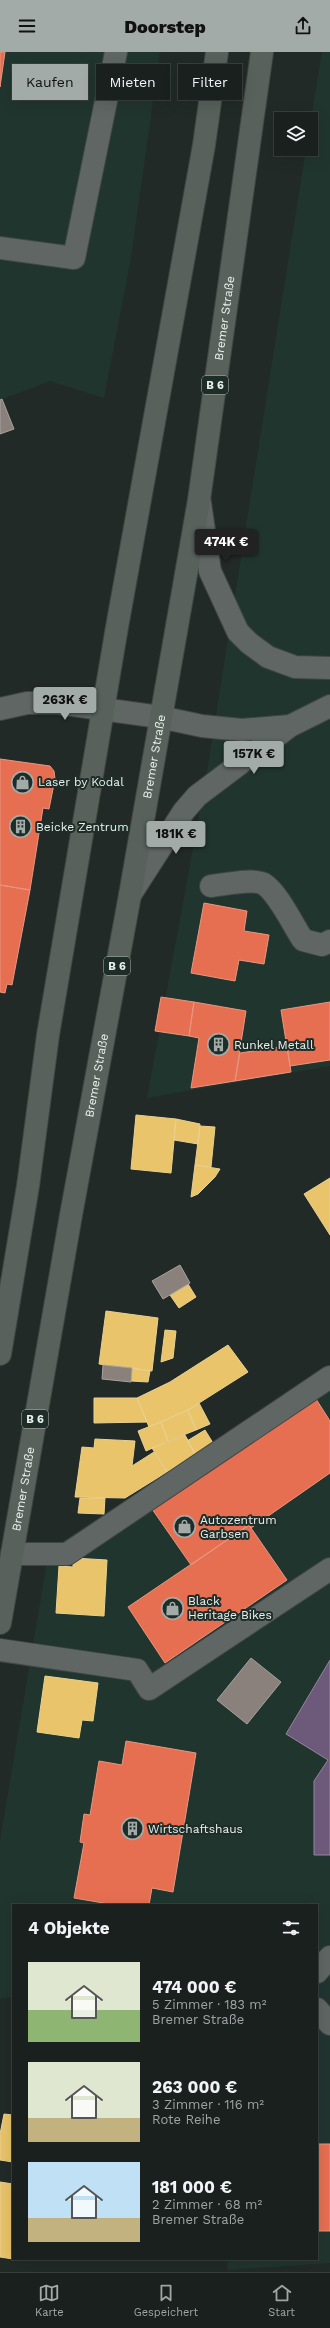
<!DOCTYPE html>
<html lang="de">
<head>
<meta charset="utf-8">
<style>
	:root { --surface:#1a201e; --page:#232827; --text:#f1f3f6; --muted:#9fa3a4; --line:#383e3c; --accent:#a2aba8 }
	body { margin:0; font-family:"Work Sans",sans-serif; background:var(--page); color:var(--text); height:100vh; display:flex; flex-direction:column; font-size:15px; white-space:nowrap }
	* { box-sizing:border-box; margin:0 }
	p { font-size:13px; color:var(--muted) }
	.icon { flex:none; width:22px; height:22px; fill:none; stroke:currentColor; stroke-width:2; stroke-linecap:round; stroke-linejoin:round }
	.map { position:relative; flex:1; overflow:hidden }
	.panel { position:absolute; left:12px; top:1852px; width:306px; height:356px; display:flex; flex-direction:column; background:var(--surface); border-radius:0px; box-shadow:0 4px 16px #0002,0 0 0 1px var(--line) }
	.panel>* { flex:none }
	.banner { position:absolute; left:12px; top:12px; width:306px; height:36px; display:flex; gap:8px }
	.buttons { position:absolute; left:274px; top:60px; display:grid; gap:8px }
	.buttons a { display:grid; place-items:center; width:44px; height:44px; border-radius:0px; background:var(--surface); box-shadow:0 4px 16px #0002,0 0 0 1px var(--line); font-size:20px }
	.price { position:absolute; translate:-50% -34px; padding:0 9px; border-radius:4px; background:var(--accent); color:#111; font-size:13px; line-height:26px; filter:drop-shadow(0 1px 2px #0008) }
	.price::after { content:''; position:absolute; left:50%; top:24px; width:12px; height:9px; margin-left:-6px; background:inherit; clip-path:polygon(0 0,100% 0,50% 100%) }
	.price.on { background:#222; color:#fff }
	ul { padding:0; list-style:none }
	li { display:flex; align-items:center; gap:12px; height:100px; padding:0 16px }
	li span { display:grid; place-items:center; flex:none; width:112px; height:80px; border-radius:0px; color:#555 }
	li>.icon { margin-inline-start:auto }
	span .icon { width:48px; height:48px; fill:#fffc; stroke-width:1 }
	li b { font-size:17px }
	h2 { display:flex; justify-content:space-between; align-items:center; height:48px; padding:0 16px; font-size:17px }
	.chip { padding:0 14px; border-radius:0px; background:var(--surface); box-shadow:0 4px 16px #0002,0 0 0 1px var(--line); font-size:14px; line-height:36px }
	.chip.on { background:var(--accent); color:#111 }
	header { display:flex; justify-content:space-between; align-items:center; height:52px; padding:0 16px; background:var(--accent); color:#111; font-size:18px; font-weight:800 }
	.tabs { display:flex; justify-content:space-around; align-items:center; height:56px; border-top:1px solid var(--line); background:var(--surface); font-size:11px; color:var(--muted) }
	.tabs a { display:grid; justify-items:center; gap:2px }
	.tabs .on { color:var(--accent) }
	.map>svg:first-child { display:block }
	.built { fill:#21352f }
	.homes { fill:#e9c46a; stroke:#e8d191 }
	.shops { fill:#e76f51; stroke:#e79680 }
	.offices { fill:#6d597a; stroke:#92869c }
	.industry { fill:#8a817c; stroke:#a6a29e }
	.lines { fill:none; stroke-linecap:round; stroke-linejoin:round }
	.minor-casing { stroke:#404645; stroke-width:24 }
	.major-casing { stroke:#404645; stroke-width:24 }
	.minor { stroke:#5f6664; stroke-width:22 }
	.major { stroke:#58615b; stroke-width:22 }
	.labels { text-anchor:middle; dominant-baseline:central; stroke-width:4; stroke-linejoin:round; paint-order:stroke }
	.shield { fill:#1f2d29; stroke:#abb6b2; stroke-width:1 }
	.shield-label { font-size:11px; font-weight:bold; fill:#e7f0ed }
	.street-label { font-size:12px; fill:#e7f0ed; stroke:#1f2d29 }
	.poi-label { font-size:12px; fill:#e7f0ed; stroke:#1f2d29; text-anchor:start }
</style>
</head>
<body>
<header><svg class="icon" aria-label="menu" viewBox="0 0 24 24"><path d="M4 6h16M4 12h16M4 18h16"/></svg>Doorstep<svg class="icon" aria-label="share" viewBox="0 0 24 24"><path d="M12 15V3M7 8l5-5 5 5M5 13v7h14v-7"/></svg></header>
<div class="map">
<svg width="330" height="2220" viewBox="0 0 330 2220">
	<rect width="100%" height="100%" fill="#222a28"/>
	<!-- built -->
	<path class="built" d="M0,0H160L131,205L104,346L50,329L0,348Z
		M322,0H330V1014L147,1046L206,726L306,97H311V67Z
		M330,1313V2211L227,2218L228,2207H317V1853H13V1945L0,1947V1789L49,1498L104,1462L193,1408Z"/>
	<!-- homes -->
	<path class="homes" d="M136,1063L176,1067L171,1121L131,1117Z
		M176,1067L200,1072L198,1092L174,1088Z
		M200,1074L215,1075L211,1115L195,1113Z
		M195,1113L220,1117L215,1125L198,1142L191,1145Z
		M330,1126V1183L304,1142Z
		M188,1232L196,1245L179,1256L170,1243Z
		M106,1259L158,1266L152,1319L99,1312Z
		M165,1278L176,1279L173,1306L161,1310Z
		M228,1293L248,1320L188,1358L149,1375L137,1346L170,1330Z
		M132,1316L150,1319L148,1330L131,1329Z
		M94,1346H137L147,1370L94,1371Z
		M199,1351L210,1372L196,1378L188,1358Z
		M188,1358L196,1378L168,1389L161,1370Z
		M161,1370L168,1389L146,1399L138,1379Z
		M205,1378L213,1391L196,1403L187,1389Z
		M185,1383L196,1403L167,1420L152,1396Z
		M95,1387L135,1389L132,1414L154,1400L167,1420L125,1446L75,1445L82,1395L94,1396Z
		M80,1446H105L104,1462L78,1461Z
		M73,1506L107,1508L104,1564L56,1561L59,1514L73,1515Z
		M45,1624L98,1631L93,1669L82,1668L79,1686L37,1680Z
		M4,2062L13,2063V2110L0,2108V2082Z
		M0,2130L13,2132V2207L0,2205Z"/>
	<!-- shops -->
	<path class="shops" d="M0,0H5L0,35Z
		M0,707L50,714L54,719L55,727L49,757L43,756L30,838L0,833Z
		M0,833L30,838L12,933L7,932L5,941L0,940Z
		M204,851L247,859L244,879L269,883L264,912L239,908L235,929L191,921Z
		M161,945L194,950L189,984L155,979Z
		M194,950L246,959L235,1029L191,1036L199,986L189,984Z
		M330,950V1008L290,1014L281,958Z
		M287,994L291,1020L235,1029L240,1001Z
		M316,1347L330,1369V1421L251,1476L249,1473L191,1513L152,1457Z
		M249,1473L287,1528L165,1611L128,1555Z
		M126,1689L196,1701L173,1840L152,1836L149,1853H115L74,1846L84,1791L80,1790L84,1762L90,1763L99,1709L122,1713Z
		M317,2092H330V2179H317Z"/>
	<!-- offices -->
	<path class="offices" d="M330,1608V1803H314V1729L328,1708L286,1682Z"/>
	<!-- industry -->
	<path class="industry" d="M2,347L14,377L0,382V348Z
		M180,1213L190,1231L163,1247L152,1229Z
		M103,1313L132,1316L131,1330L102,1327Z
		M251,1606L281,1630L247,1672L217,1648Z"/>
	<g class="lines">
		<defs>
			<path id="minor" d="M0,196L74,206L116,0
				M200,451L210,519L238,580L249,591L268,605L295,615L330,616
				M0,657L27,651H58L160,665L202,674L242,678L290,674L330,654
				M211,834C223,833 253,826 264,832C278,841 293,873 303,888L322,893L330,889
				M130,843L184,759L197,744L290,674
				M12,1502H67L330,1325
				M0,1598L137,1618L149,1637L330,1517
				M317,1920L330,1905
				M317,1957L330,1972"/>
			<g id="major">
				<path d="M0,1302L28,1134L48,983L117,575L204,93L217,0"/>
				<path id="s1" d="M0,1571L71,1163L130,843L199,448L262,0"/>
			</g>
		</defs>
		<!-- minor casing -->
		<use href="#minor" class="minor-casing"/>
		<!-- major casing -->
		<use href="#major" class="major-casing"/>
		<!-- minor -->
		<use href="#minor" class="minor"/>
		<!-- major -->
		<use href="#major" class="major"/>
	</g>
	<!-- icons -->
	<defs>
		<symbol id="shop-ring" viewBox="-11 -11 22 22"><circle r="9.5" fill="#1f2d29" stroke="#a2aba8" stroke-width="1.5"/><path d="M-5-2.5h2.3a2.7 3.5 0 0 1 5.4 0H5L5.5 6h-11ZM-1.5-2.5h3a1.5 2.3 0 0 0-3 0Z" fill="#a2aba8"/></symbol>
		<symbol id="building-ring" viewBox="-11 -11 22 22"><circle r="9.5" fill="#1f2d29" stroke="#a2aba8" stroke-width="1.5"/><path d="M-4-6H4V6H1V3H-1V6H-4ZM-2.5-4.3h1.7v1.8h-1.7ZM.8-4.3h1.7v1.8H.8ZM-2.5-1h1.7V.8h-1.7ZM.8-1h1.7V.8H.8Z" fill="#a2aba8"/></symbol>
	</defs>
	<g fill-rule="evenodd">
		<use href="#shop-ring" x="10" y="718" width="25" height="25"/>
		<use href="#building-ring" x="8" y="762" width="25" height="25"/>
		<use href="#building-ring" x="206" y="980" width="25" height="25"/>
		<use href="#shop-ring" x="172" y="1462" width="25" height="25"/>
		<use href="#shop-ring" x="160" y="1544" width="25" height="25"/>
		<use href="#building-ring" x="120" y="1764" width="25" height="25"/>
	</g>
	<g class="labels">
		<!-- shield labels -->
		<g class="shield">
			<rect x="202" y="324" width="26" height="18" rx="3"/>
			<rect x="104" y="905" width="26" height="18" rx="3"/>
			<rect x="22" y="1358" width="26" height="18" rx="3"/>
		</g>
		<g class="shield-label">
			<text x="215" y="333">B 6</text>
			<text x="117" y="914">B 6</text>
			<text x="35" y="1367">B 6</text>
		</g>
		<!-- street labels -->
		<g class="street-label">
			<text stroke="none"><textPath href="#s1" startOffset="1324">Bremer Straße</textPath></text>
			<text stroke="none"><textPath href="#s1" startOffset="880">Bremer Straße</textPath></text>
			<text stroke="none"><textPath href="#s1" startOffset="556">Bremer Straße</textPath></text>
			<text stroke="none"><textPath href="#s1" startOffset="136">Bremer Straße</textPath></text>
		</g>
		<!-- poi labels -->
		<g class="poi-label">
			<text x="38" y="730">Laser by Kodal</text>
			<text x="36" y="775">Beicke Zentrum</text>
			<text x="234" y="993">Runkel Metall</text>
			<text x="200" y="1468">Autozentrum<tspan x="200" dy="14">Garbsen</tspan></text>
			<text x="188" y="1549">Black<tspan x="188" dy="14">Heritage Bikes</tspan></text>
			<text x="148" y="1777">Wirtschaftshaus</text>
		</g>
	</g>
</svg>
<div class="buttons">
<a><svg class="icon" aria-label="layers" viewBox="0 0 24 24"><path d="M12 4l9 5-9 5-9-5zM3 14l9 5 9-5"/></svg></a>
</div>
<b class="price on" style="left:226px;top:511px">474K €</b>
<b class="price" style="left:65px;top:669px">263K €</b>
<b class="price" style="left:254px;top:723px">157K €</b>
<b class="price" style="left:176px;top:803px">181K €</b>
<div class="banner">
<a class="chip on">Kaufen</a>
<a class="chip">Mieten</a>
<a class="chip">Filter</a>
</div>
<section class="panel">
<h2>4 Objekte<svg class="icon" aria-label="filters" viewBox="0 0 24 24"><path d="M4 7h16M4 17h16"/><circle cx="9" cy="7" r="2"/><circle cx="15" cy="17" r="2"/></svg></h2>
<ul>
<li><span style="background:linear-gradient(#dfe7d0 60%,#8fb573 0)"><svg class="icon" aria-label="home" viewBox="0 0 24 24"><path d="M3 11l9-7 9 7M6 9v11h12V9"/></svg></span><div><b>474 000 €</b><p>5 Zimmer · 183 m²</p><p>Bremer Straße</p></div></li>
<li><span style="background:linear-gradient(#dfe7d0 70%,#c2b280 0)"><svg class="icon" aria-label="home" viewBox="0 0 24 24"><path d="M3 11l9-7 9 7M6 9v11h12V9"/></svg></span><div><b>263 000 €</b><p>3 Zimmer · 116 m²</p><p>Rote Reihe</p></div></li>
<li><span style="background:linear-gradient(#bfe0f5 70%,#c2b280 0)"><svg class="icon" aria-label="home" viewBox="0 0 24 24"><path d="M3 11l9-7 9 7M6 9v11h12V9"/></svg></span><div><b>181 000 €</b><p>2 Zimmer · 68 m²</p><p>Bremer Straße</p></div></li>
</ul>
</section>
</div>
<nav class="tabs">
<a class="on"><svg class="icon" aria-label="map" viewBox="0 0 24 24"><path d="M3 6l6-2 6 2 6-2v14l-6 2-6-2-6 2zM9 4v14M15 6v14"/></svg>Karte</a>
<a><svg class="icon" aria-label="saved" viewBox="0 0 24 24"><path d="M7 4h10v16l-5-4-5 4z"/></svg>Gespeichert</a>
<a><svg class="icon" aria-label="home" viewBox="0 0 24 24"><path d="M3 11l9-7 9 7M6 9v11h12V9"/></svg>Start</a>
</nav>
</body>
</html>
